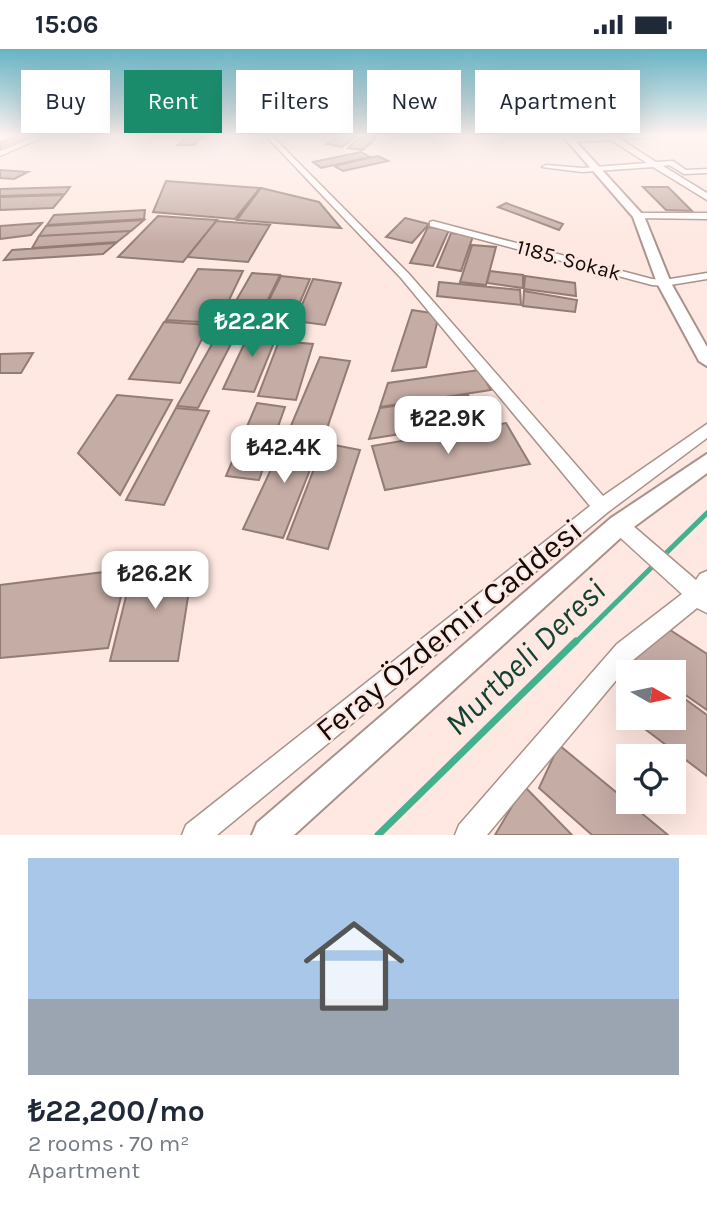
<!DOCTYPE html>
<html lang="en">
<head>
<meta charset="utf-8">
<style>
	:root { --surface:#fff; --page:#f6f6f7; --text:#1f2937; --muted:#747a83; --line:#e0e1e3; --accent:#1a8b6b }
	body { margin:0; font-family:Karla,sans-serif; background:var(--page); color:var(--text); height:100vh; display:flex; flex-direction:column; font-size:26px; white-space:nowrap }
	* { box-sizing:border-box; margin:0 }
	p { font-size:23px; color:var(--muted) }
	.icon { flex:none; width:38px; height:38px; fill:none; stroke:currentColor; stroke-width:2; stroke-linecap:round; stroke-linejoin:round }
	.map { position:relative; height:786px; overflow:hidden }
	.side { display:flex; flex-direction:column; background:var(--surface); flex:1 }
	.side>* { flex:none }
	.hud { position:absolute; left:21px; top:21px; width:665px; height:63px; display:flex; gap:14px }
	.needle { width:46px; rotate:99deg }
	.controls { position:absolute; left:616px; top:611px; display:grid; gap:14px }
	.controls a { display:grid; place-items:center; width:70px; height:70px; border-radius:0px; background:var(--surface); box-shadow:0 7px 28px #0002; font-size:35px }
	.price { position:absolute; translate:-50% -60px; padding:0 16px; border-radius:14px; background:#fff; color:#222; font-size:23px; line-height:46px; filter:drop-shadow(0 2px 4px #0008) }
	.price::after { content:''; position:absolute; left:50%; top:42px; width:21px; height:16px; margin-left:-10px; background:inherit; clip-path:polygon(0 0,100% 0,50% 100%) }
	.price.active { background:var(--accent); color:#fff }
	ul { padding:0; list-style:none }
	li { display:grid; align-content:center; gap:14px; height:371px; padding:0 28px }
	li+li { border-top:2px solid var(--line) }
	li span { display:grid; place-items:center; height:217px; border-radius:0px; color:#555 }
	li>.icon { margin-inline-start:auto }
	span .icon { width:126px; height:126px; fill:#fffc; stroke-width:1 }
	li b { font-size:30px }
	.chip { padding:0 24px; border-radius:0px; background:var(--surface); box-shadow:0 7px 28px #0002; font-size:24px; line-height:63px }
	.chip.active { background:var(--accent); color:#fff }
	.status { display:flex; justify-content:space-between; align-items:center; height:49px; padding:0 35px; background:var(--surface); direction:ltr }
	.status svg { height:19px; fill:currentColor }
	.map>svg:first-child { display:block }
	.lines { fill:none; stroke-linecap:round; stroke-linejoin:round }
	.stream-far1 { stroke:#44b18e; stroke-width:5 }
	.stream { stroke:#44b18e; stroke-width:7 }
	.building { fill:#c5aca5; stroke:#937c74; stroke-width:2 }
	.minor-casing { stroke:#aa918a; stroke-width:3 }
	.tertiary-casing { stroke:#aa918a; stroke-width:4 }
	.minor { fill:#fff; fill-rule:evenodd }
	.tertiary { fill:#fff; fill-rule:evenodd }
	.labels { text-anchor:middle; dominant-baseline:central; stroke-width:5; stroke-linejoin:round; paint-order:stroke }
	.far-street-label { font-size:21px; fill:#130b08; stroke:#fee8e1 }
	.near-street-label { font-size:32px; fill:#130b08; stroke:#fee8e1 }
	.near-water-label { font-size:33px; font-style:italic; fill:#134233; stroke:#fee8e1 }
</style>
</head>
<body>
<div class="status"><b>15:06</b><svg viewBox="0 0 49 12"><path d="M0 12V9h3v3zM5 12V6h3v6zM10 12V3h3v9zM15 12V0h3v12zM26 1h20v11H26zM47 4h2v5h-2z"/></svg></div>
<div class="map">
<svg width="707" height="786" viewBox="0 0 707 786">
	<rect width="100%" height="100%" fill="#fee8e1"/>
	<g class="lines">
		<!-- stream-far1 -->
		<path class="stream-far1" d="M661,509L707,464
			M575,594L655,515"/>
		<!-- stream -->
		<path class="stream" d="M378,786L576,592"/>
	</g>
	<!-- building -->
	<path class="building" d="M188,86H203L194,96H178Z
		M341,86H358L342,98L327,95Z
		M362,86L377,88L363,101L348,99Z
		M16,87L33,89L0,103V93Z
		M361,103L370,108L321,119L313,113Z
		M378,107L388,112L343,122L334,117Z
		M0,121L28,123L14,130L0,129Z
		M166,132L260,139L235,170L153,163Z
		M70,138L65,145L0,147V140Z
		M643,138H668L692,162L666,161Z
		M261,139L319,153L341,179L237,171Z
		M64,146L53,159L0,161V148Z
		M506,154L563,175L559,181L498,158Z
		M145,161L144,170L47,176L54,166Z
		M158,167L217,171L183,213L118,208Z
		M405,169L429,175L412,194L386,188Z
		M144,171L131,182L39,187L46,177Z
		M216,172L270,176L248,213L187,208Z
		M42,174L31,186L0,190V177Z
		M428,178L449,181L433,217L410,214Z
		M131,182L117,193L32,199L39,187Z
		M451,184L473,187L461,222L437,218Z
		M116,194L103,205L4,211L12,201Z
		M472,196L496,198L486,236L460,233Z
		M198,220L243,222L218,274L166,271Z
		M490,222L523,226V239L487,234Z
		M252,224L280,226L260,267L229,264Z
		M281,227L310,230L292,272L260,269Z
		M525,227L575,234L576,247L524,240Z
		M313,230L341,234L325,276L295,272Z
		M439,233L520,241L521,256L437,247Z
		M524,242L577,251L575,263L523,257Z
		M412,261L431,264L438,270L426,318L392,322Z
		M228,267L245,268L198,359L177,357Z
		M164,273L209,276L180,334L129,330Z
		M253,276L280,279L254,343L223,340Z
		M279,292L313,295L296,351L258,347Z
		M33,304L21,324H0V305Z
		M320,308L350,312L325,385L290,379Z
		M479,321L491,341L380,358L388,334Z
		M117,346L172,351L120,446L78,404Z
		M468,346L482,372L369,390L380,359Z
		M257,354L285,358L259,431L226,427Z
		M176,359L209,362L164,456L126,451Z
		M506,374L530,415L385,441L372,397Z
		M289,382L323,388L283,489L243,480Z
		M324,394L360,401L328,500L287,490Z
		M195,503L178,612H110L134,515Z
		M128,520L108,599L0,609V536Z
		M664,577L707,605V661L674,638V623H652L629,607Z
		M628,633V668L617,659Z
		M674,642L707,666V727L629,668H674Z
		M559,696L668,786H592L539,739Z
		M524,737L572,786H495Z"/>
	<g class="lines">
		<defs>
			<path id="minor" d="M40,86H48L0,107V102Z
				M265,86H271L409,225L603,447L707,375V389L608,463L217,786H182L186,776L590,457L401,229Z
				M627,86H661L658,88L620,90L656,113L673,112L686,121L707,120V124L684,125L669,116L663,117L707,144V151L653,118L582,123L542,118L546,116L582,119L647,114L611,91L569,93L566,91Z
				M667,86H705L670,88Z
				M638,164H707V170L635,169V165Z
				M433,172L652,230L664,231L707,224V230L664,237L652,236L430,177V173Z
				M619,468L625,470L696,531L700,525L707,522V564L697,559L633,611L487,786H455L459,776L617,595L682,545L613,482L610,476L613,470Z"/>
			<path id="tertiary" d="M562,86H570L644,167L671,234L707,298V317L699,312L657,234L633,168Z
				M707,405V424L627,483L294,786H252L257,774L611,469Z"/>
		</defs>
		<!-- minor casing -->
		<use href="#minor" class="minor-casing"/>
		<!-- tertiary casing -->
		<use href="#tertiary" class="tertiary-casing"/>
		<!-- minor -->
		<use href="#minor" class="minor"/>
		<!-- tertiary -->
		<use href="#tertiary" class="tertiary"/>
	</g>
	<!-- sky -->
	<linearGradient id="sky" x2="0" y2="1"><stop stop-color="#66b3c4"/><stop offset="0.44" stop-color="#fff5f2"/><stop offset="1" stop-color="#fff5f2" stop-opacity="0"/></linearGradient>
	<rect width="707" height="196" fill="url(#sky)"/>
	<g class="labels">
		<!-- far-street labels -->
		<g class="far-street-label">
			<text transform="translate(569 211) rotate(15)">1185. Sokak</text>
		</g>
		<!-- near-street labels -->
		<g class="near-street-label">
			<text transform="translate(449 581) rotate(-39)">Feray Özdemir Caddesi</text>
		</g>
		<!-- near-water labels -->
		<g class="near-water-label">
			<text transform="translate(525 608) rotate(-44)">Murtbeli Deresi</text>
		</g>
	</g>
</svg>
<div class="controls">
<a><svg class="needle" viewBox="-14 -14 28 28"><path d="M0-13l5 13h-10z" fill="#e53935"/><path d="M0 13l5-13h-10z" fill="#747a83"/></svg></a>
<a><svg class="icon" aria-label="locate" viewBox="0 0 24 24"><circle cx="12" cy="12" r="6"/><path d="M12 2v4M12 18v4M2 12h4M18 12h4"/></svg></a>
</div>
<b class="price active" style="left:252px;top:310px">₺22.2K</b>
<b class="price" style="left:448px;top:407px">₺22.9K</b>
<b class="price" style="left:284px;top:436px">₺42.4K</b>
<b class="price" style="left:155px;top:562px">₺26.2K</b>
<div class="hud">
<a class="chip">Buy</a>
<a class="chip active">Rent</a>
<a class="chip">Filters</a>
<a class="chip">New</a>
<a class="chip">Apartment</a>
</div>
</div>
<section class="side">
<ul>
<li><span style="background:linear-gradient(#a9c7e8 65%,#9aa5b1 0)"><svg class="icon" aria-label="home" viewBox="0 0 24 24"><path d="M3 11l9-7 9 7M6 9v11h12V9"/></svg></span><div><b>₺22,200/mo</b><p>2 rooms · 70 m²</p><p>Apartment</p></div></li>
</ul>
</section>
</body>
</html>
